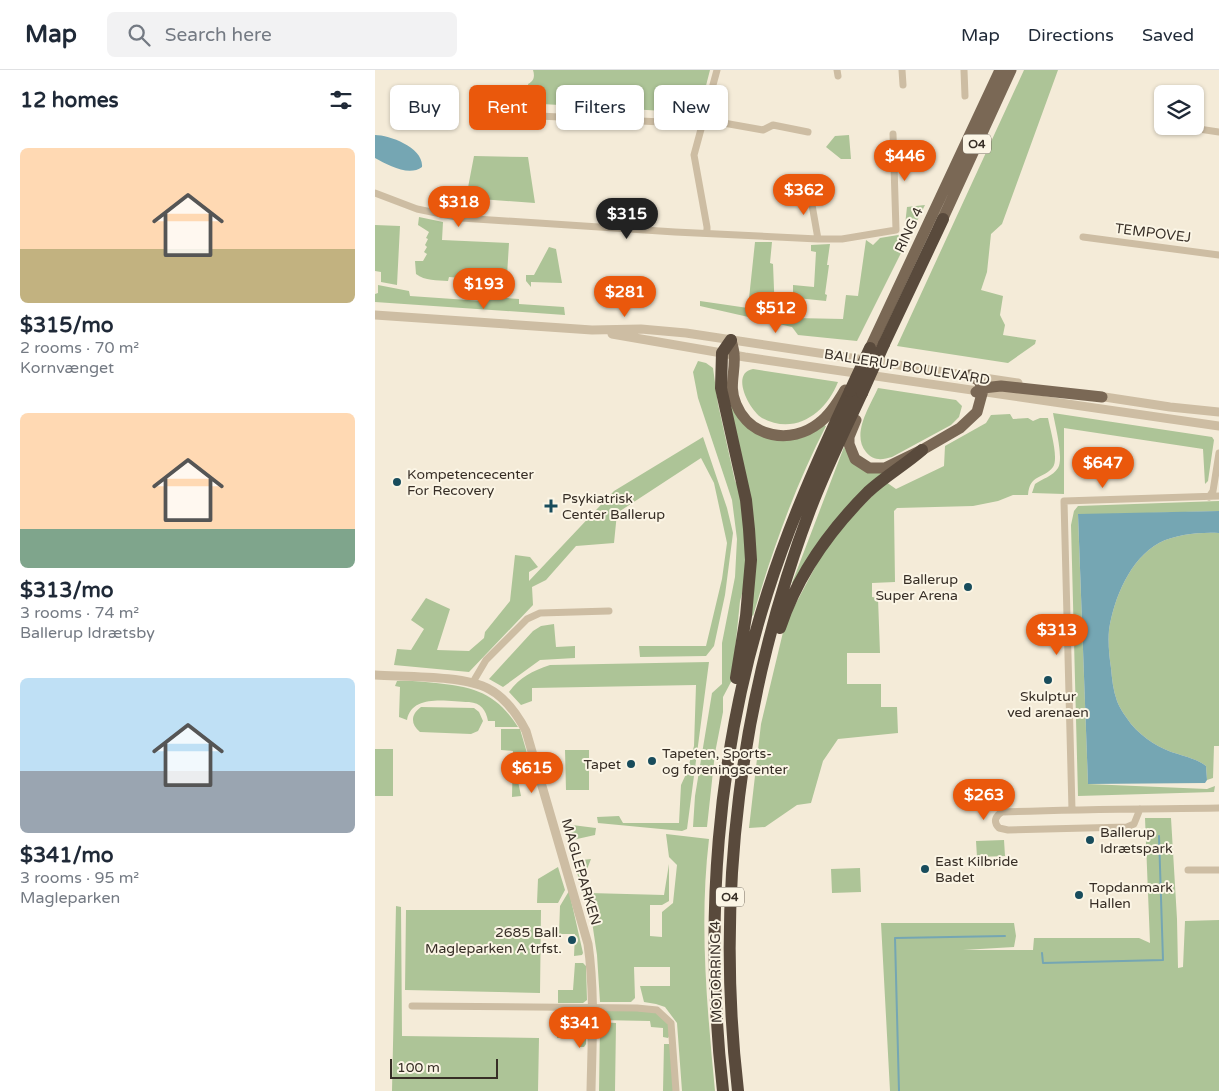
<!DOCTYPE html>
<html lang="en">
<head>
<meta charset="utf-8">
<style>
	:root { --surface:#fff; --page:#f2f2f3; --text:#1f2937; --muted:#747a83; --line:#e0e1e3; --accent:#ea580c }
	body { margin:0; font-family:"Varela Round",sans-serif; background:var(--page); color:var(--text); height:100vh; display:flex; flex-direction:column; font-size:19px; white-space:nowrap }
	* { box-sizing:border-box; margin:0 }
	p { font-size:16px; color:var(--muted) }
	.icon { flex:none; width:28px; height:28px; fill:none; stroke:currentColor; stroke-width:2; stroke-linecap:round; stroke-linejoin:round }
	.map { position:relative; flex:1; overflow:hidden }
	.details { display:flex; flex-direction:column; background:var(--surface); width:375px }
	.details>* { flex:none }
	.hud { position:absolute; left:15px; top:15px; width:475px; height:45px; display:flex; gap:10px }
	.tools { position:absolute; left:779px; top:15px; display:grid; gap:10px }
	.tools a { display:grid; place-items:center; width:50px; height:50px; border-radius:8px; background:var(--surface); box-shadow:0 1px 4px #0004; font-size:25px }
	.scale { position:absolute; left:15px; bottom:12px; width:108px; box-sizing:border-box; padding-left:5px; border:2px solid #372e26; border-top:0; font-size:14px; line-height:18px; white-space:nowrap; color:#372e26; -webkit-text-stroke:4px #fbf5e5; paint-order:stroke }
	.price { position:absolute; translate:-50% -42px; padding:0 11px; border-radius:18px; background:var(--accent); color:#fff; font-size:16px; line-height:32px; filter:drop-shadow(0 1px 2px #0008) }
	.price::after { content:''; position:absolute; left:50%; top:30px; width:15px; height:11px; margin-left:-8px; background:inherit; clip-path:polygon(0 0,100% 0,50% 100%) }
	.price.on { background:#222; color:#fff }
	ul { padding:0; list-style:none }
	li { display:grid; align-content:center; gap:10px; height:265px; padding:0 20px }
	li span { display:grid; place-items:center; height:155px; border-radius:8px; color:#555 }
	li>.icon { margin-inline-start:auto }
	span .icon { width:90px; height:90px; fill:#fffc; stroke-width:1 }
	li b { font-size:21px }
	h2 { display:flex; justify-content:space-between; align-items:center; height:60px; padding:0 20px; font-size:21px }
	.tag { padding:0 18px; border-radius:8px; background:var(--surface); box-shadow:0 1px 4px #0004; font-size:18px; line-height:45px }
	.tag.on { background:var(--accent); color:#fff }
	header { display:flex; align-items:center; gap:30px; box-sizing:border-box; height:70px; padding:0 25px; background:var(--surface); border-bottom:1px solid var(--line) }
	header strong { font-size:24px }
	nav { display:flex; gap:28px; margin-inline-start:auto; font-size:18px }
	.search { width:350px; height:45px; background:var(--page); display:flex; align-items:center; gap:12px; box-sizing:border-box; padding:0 18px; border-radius:8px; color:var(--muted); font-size:19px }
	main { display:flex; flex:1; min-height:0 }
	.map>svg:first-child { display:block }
	.green { fill:#adc497 }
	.water { fill:#75a6b3 }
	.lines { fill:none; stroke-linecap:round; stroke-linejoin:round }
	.stream { stroke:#75a6b3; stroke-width:2 }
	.minor { stroke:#cdbda3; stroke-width:7 }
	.tertiary { stroke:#cdbda3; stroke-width:9 }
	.primary { stroke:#7a6855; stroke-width:11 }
	.motorway { stroke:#594a3c; stroke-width:12 }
	.motorway-bridge { stroke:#594a3c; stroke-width:12 }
	.poi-dot { fill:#184c5c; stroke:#fbf5e5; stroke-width:2 }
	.labels { text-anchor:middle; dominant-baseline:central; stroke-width:4; stroke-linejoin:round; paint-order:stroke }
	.shield { fill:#fbf5e5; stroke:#726a5f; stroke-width:1 }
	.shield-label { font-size:12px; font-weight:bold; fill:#372e26 }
	.street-label { font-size:14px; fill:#372e26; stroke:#fbf5e5 }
	.poi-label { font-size:14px; fill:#372e26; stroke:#fbf5e5; text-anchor:start }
</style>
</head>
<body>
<header>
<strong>Map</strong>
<div class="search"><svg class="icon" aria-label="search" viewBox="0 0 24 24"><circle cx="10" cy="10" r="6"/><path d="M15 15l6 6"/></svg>Search here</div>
<nav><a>Map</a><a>Directions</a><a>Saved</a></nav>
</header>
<main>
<section class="details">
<h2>12 homes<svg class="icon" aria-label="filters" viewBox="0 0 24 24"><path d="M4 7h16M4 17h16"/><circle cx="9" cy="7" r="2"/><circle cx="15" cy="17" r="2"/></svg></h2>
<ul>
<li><span style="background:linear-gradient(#ffd9b3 65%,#c2b280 0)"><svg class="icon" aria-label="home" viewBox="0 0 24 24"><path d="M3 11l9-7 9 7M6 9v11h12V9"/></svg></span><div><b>$315/mo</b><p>2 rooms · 70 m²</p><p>Kornvænget</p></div></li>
<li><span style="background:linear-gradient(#ffd9b3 75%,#7fa58c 0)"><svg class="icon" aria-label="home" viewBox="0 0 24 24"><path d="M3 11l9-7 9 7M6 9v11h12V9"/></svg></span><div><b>$313/mo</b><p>3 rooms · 74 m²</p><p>Ballerup Idrætsby</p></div></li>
<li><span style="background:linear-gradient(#bfe0f5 60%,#9aa5b1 0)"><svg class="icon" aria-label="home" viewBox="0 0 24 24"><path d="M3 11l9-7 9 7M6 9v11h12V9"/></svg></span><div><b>$341/mo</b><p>3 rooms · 95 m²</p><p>Magleparken</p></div></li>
</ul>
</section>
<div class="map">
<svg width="844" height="1021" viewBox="0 0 844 1021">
	<rect width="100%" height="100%" fill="#f4ebd8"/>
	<!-- green -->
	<path class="green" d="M158,0H335L324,43L167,34L158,36L153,14C159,11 160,6 158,0Z
		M649,0H683L627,154L616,164L612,202L606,220L628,226L625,245L630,255L628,265L661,270L660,274L633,293L522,276Z
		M474,65L476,89H466L451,77L460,66Z
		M99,86L153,87L160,133L91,128Z
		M550,135L482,271L423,265L417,257L325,236V231L373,238L380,172H397L395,193L398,194L400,244L420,248L468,249L471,225L483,226L491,170L498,175L505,168L529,164L532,137Z
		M44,147L68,152L67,170L134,173L131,222L115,219L114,210L74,207L73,211C62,210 50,211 41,204L40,191H48L52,184L49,182L52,177L50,175L53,169L51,168L54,162L43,155Z
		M0,155L25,156L22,215L6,212V202L0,201Z
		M455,174L452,195H454L450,224L452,225L451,231L422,228L418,224V215L439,217L441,182L436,181V175Z
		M174,177L181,179L187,213L156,212V217L151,211V205H159Z
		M3,215L34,221L35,226L107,231H113V222L131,228L144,229V234L189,237L190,245L0,232V224L3,223Z
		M323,291L331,293L338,298L343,334L360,411L365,419L373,501L365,531L357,610L348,627V642L340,683L332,757H318L320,726L337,623L347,614V573L360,507L362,469L357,430L323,328L318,302Z
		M378,299L463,312C451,343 420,366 387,348C374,340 355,303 378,299Z
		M503,318L581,330L587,336L584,347L576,355L517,387C507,390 498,391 491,382C476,364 495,336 503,318Z
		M353,322L393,368L447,354L451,356C420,416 397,481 378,546L375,544L379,507L353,339Z
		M678,343L837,367L839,370L833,411L830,414L828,379L689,358V424L657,423L660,414C667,409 678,406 683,398C689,388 680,355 678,343Z
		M635,344L638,349L653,348L658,351L665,348H673C675,359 684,388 678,397C668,410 655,403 653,425H638L623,431L598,436L522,438L519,441L520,512L497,513V527L503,528L505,583H472V614H506V637H522L523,663L463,669L448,691L436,733L422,735L390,757L374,758L386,654L410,554L446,486L461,463L511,412L521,419L569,396L570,376L611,353L616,345Z
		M328,367L352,438L358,463L350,525L339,576L331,586L265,587L264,576H331L347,509L352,473L339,413L326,388L242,443L239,473L201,476L171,510L157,517L158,535L94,602L19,595L22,579L36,580L49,559L36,550L51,528L75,539L62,580L94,581L109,568L110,562L135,531L140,485L155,487L163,497L154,502V511L239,421Z
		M469,377C483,402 486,402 513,401L421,514L417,513Z
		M844,431V441L703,445L713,714L832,719L840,716L839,722L703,726L696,455L699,441L703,436Z
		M844,463V676H839L838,708L832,710L831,696C822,689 814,688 803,684C785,679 769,669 756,654C751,647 745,639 742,631C738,620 737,609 736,598C734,585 733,572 734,560C739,528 755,489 784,473C801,464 826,462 844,463Z
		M179,554L181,577L200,576V588L165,590L128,617L114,609L158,561L166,556Z
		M334,592L312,759L307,761L223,753L222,747L244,746L248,753H304L306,715L312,702L319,676L321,615L157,618V631L146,635L134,622C145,607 157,601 175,595Z
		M22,611C35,610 48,612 61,613C100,617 121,623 143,657H120V651H113C111,640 106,633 94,632C74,632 37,623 32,650L24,647L25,617L20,616Z
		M46,637L99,638L104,642L108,651L103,661L96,664L45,662C35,654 36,644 46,637Z
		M126,659H145L160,711L158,712L155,709L143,711L146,726L137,727L138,681L126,680Z
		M0,679H18V726H0Z
		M190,680H214V720H191Z
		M770,748H796L802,849L803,898L808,897L810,851L844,850V1021H515L506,853H639L641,866L639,877L588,880H658L659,868H764L775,873Z
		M189,754L221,758L220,765L193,771Z
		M291,764L334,769C324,853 332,937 340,1021H307L302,953L290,937L281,934L269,932L265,916H295V897H259L260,928L256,932H225L222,885L216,845L198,791L216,789L209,807L214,823L289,825L294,794V831L287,835H275V866L287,867V842L298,833L302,795L294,787Z
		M629,770L630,786L602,787L601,771Z
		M183,797L190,820L183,833H162L163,809Z
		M485,798L486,822L457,823L456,799Z
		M194,821L208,883L207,885L199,886L200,864H184L185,836Z
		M21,836L26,837L27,966L164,968L163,1021H17Z
		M31,840H166L165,923L30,920Z
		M200,893H208L211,896L212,930L208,933H183V920H198Z
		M183,938L208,939L211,942V974L209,977H205V968H182Z
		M225,939L281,942L295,956V965L293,968L288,967V958L276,957L275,951L224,950Z
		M225,952L241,953L240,1021H224Z
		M289,974H294L297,976L300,1021H288Z"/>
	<!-- water -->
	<path class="water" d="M0,65C15,65 49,78 47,97C34,107 13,95 0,88Z
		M844,441V463C826,462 801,464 784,473C755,489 739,528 734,560C733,572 734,585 736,598C737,609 738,620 742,631C745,639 751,647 756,654C769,669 785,679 803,684C814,688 822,689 831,696L832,710L830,713L713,714L703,444Z"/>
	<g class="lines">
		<!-- stream -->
		<path class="stream" d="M667,883L668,893L788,890L784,766
			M524,1021L520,868L630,866"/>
		<!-- minor -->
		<path class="minor" d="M462,0L463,6
			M527,0L528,15
			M589,0L590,26
			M164,46L327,54L343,52L388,60L398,55L433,62
			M804,56L844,62
			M427,113L433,112L443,169
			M0,123L42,139L86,148L300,162L443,169H467L521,160L518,64
			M332,163V157L319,85L342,0
			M708,167L844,185
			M834,427L838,421L844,383
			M98,612L111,590L152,549L165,543L234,541
			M765,739L759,754L752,757L633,760L624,758C618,752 620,746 627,742C699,739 772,739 844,738
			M697,740L689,431L844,426
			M813,800H844
			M37,936L262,938L282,940L296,953L301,1021"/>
		<!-- tertiary -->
		<path class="tertiary" d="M0,245L217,260L266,259L311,263L643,313
			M237,264L370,287L844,356
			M723,326L795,337L844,342
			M0,605C29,607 89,605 114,619C131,628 142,644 151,661L213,874C220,923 217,972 216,1021"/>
		<!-- primary -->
		<path class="primary" d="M564,157L636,0
			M356,270C357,274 359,280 359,284C361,302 353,316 361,334C375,368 416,375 444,353C455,345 463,332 470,320
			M495,278L625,0
			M601,322L608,318L626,316L727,327
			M481,350L474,367V374L480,389L494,398H510L547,380L585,358L602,342L608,320L604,311L595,305"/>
		<!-- motorway -->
		<path class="motorway" d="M356,270L347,283L346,318L371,430L374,459L376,490L371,546L361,608
			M509,274L568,149
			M405,558C422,506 455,460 493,422C509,407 531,394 547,380
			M348,1021C329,854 341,684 392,524C414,454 444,387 475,321
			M363,1021C340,824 365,626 435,440C450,400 469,362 487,323"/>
		<!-- motorway-bridge -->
		<path class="motorway-bridge" d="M475,321L495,278
			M487,323L509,274"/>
	</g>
	<!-- markers -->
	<g class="poi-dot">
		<circle cx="22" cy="412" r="5"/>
		<path d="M173.5 428.5h5v5h5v5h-5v5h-5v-5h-5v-5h5z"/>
		<circle cx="593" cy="517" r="5"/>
		<circle cx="673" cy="610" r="5"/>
		<circle cx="277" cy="691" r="5"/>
		<circle cx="256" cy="694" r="5"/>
		<circle cx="715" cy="770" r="5"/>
		<circle cx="550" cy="799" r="5"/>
		<circle cx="704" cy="825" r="5"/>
		<circle cx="197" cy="870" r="5"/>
	</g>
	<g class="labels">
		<!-- shield labels -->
		<g class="shield">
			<rect x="588" y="64.5" width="28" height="19" rx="4"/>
			<rect x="341" y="817.5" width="28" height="19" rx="4"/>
		</g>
		<g class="shield-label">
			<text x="602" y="74">O4</text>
			<text x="355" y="827">O4</text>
		</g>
		<!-- street labels -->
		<g class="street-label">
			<text transform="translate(534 160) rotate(-65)">RING 4</text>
			<text transform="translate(778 163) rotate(7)">TEMPOVEJ</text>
			<text transform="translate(532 297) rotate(9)">BALLERUP BOULEVARD</text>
			<text transform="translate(206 802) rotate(74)">MAGLEPARKEN</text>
			<text transform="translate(341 902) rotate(-91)">MOTORRING 4</text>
		</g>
		<!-- poi labels -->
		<g class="poi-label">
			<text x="32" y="404">Kompetencecenter<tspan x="32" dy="16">For Recovery</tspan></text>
			<text x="187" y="428">Psykiatrisk<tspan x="187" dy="16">Center Ballerup</tspan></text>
			<text x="583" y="509" text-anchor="end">Ballerup<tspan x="583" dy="16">Super Arena</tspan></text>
			<text x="673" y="626" text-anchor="middle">Skulptur<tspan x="673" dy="16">ved arenaen</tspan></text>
			<text x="287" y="683">Tapeten, Sports-<tspan x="287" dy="16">og foreningscenter</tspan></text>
			<text x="246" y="694" text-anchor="end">Tapet</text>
			<text x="725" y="762">Ballerup<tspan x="725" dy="16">Idrætspark</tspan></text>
			<text x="560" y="791">East Kilbride<tspan x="560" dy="16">Badet</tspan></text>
			<text x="714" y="817">Topdanmark<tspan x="714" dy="16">Hallen</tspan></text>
			<text x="187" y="862" text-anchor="end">2685 Ball.<tspan x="187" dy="16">Magleparken A trfst.</tspan></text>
		</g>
	</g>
</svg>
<div class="tools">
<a><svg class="icon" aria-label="layers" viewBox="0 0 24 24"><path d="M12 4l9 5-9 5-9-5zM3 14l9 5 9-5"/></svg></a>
</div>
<div class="scale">100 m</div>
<b class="price" style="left:530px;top:112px">$446</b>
<b class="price" style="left:429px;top:146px">$362</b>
<b class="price" style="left:84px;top:158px">$318</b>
<b class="price on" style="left:252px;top:170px">$315</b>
<b class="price" style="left:109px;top:240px">$193</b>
<b class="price" style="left:250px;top:248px">$281</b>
<b class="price" style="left:401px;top:264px">$512</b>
<b class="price" style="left:728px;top:419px">$647</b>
<b class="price" style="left:682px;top:586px">$313</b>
<b class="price" style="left:157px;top:724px">$615</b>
<b class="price" style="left:609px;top:751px">$263</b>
<b class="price" style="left:205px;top:979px">$341</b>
<div class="hud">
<a class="tag">Buy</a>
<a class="tag on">Rent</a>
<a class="tag">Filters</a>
<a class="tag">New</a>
</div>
</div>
</main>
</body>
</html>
